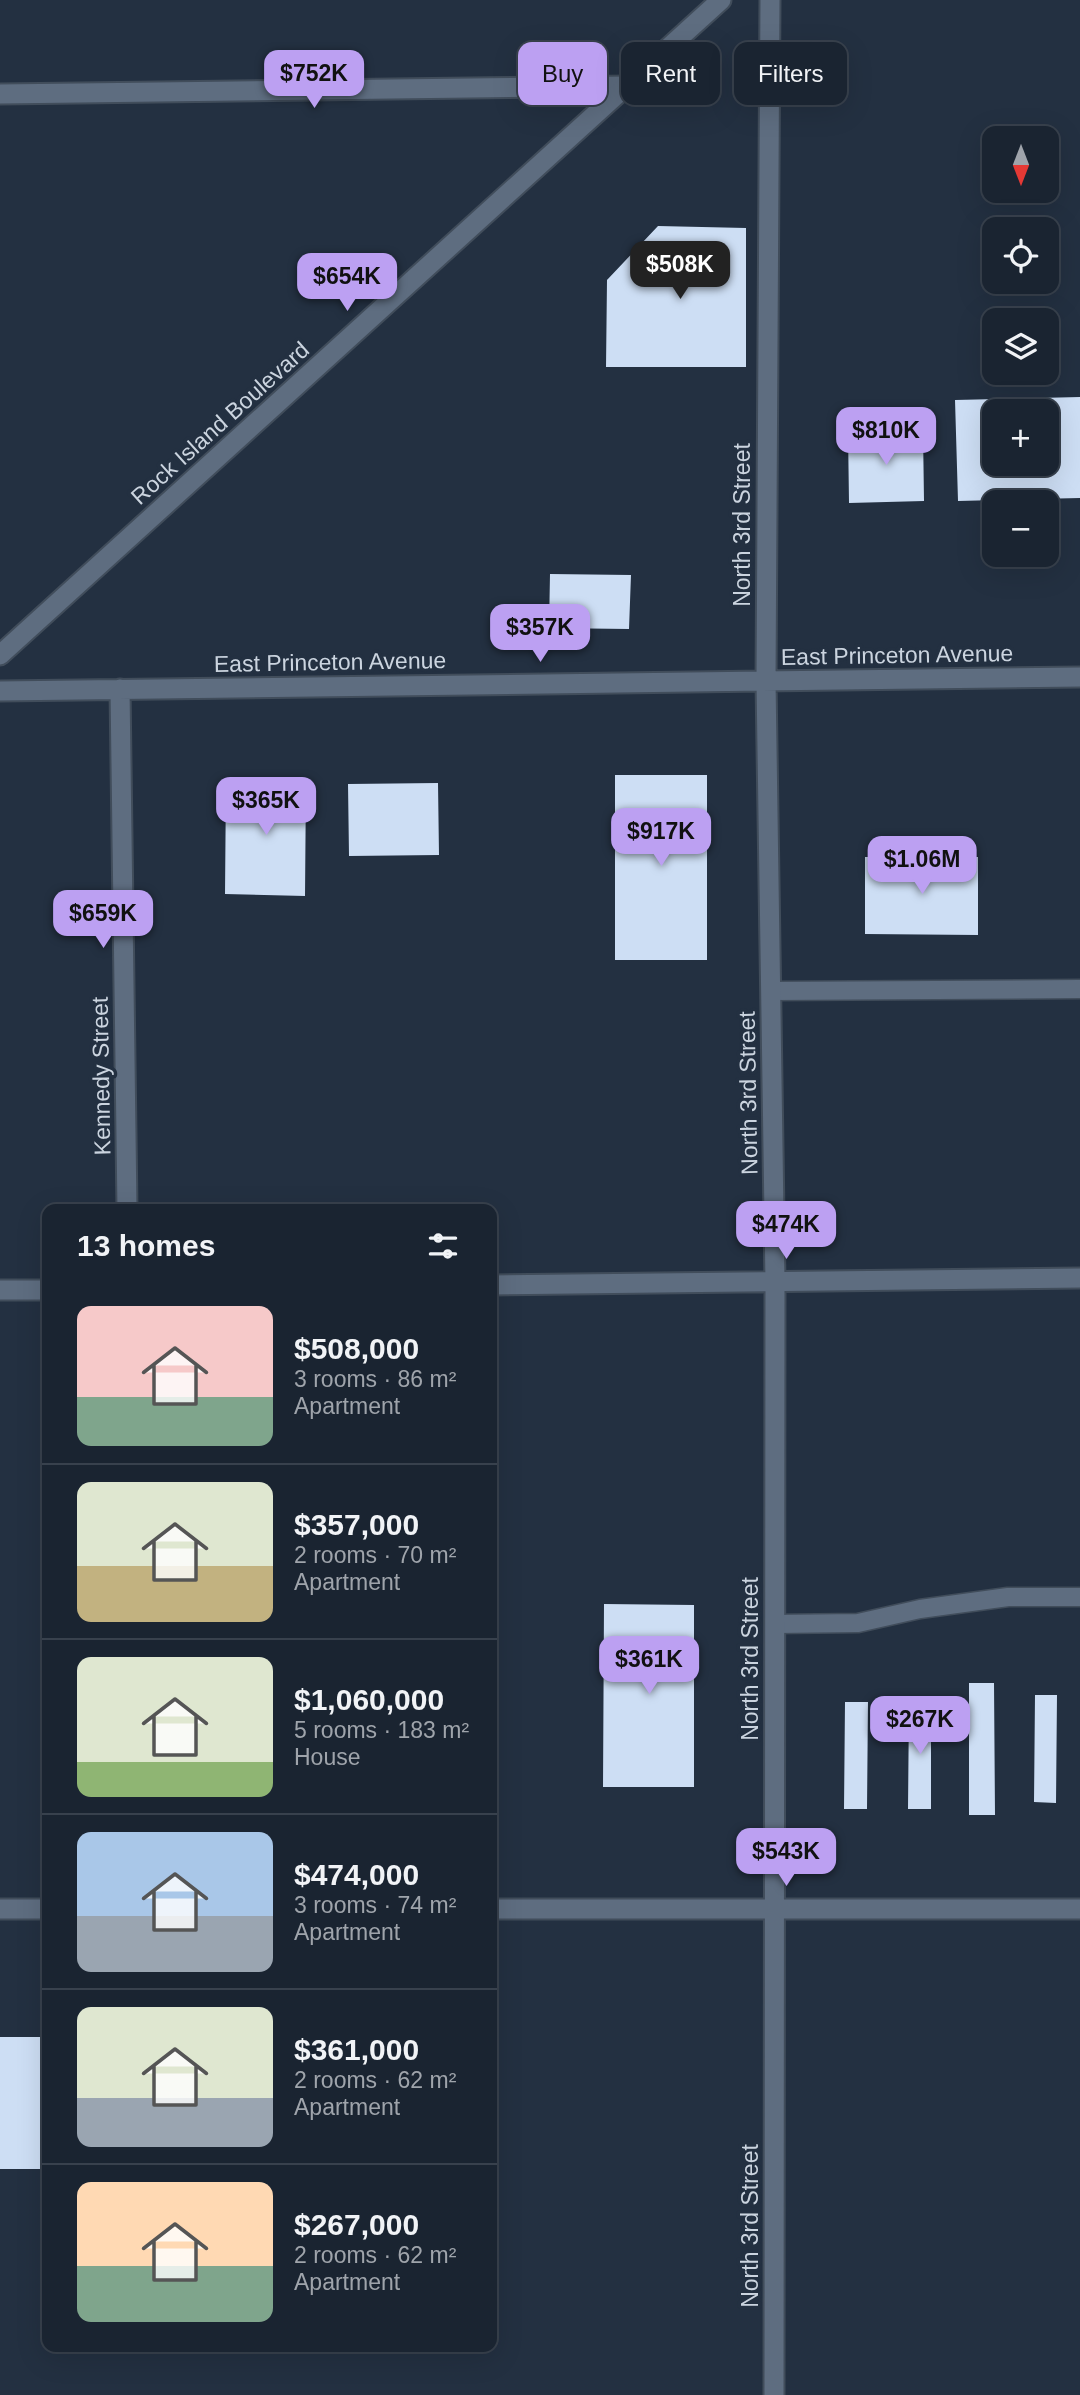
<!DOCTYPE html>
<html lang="en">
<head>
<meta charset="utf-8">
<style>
	:root { --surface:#1a2431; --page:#27303d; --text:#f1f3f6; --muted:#9fa4ab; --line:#38414d; --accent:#bca0f2 }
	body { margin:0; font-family:Arial,sans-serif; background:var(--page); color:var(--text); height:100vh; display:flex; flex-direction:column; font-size:26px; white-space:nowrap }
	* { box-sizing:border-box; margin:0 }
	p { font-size:23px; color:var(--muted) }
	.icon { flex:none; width:38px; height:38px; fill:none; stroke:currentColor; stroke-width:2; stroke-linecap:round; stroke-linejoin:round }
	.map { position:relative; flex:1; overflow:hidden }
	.sheet { position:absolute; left:42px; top:1204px; width:455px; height:1148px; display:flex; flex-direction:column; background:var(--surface); border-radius:14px; box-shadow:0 7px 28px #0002,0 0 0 2px var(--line) }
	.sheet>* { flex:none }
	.top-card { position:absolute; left:518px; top:42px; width:457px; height:63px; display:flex; gap:14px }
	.needle { width:46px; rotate:180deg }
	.tools { position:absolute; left:982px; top:126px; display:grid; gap:14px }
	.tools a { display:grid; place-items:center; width:77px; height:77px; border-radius:14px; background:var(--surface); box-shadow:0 7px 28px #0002,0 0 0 2px var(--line); font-size:35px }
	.price { position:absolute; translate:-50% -60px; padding:0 16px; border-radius:14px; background:var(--accent); color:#111; font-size:23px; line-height:46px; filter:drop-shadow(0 2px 4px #0008) }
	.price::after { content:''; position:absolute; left:50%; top:42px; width:21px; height:16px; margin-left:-10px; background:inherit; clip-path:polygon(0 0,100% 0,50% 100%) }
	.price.on { background:#222; color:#fff }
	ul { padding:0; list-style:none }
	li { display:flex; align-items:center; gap:21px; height:175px; padding:0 35px }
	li+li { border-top:2px solid var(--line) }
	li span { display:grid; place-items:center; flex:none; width:196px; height:140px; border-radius:14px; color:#555 }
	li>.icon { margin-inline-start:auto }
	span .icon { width:84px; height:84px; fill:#fffc; stroke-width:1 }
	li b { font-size:30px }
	h2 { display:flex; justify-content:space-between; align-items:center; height:84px; padding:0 35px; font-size:30px }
	.chip { padding:0 24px; border-radius:14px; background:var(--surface); box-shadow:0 7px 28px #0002,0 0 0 2px var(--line); font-size:24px; line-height:63px }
	.chip.on { background:var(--accent); color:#111 }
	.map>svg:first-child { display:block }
	.building { fill:#cddef4; fill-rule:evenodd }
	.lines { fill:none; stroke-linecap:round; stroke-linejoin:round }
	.service-casing { stroke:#414d5b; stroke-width:21 }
	.minor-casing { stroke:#414d5b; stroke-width:23 }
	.secondary-casing { stroke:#414d5b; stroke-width:23 }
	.service { stroke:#5e6d80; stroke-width:18 }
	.minor { stroke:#5e6d80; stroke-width:19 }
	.secondary { stroke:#5e6d80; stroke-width:19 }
	.labels { text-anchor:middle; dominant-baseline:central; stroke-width:7; stroke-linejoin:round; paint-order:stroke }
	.street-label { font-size:23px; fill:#cbd4df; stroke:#233041 }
</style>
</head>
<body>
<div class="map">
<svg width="1080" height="2395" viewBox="0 0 1080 2395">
	<rect width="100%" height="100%" fill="#233041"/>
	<!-- building -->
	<path class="building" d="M658,226L746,228V367H606L607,280Z
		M1080,397V498L958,501L955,400ZM994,411H1046V464H994Z
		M923,431L924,501L849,503L848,432Z
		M550,574L631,575L629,629L549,628Z
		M615,775H707V960H615Z
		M226,778L306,779L305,896L225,894Z
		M438,783L439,855L349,856L348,784Z
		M865,857H978V935L865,934Z
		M604,1604L694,1605V1787H603Z
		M969,1683H994L995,1815H969Z
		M1035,1695H1057L1056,1803L1034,1802Z
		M845,1702H868L867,1809H844Z
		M909,1702H931V1809H908Z
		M0,2037H47V2169H0Z"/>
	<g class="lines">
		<defs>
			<path id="service" d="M771,991L1080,989
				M775,1624L858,1623L920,1609L1008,1597H1080"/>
			<path id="minor" d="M770,0L766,681L775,1282L774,2395
				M0,94L628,86
				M120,689L127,1209
				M0,691L1080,677
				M492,1285L1080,1278
				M0,1290H47
				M0,1909H47
				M492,1909H1080"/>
			<path id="secondary" d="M0,655L721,0"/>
		</defs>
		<!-- service casing -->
		<use href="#service" class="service-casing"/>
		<!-- minor casing -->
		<use href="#minor" class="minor-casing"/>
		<!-- secondary casing -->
		<use href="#secondary" class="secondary-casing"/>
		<!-- service -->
		<use href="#service" class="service"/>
		<!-- minor -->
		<use href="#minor" class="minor"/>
		<!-- secondary -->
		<use href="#secondary" class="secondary"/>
	</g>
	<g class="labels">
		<!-- street labels -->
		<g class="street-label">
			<text transform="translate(220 423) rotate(-42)">Rock Island Boulevard</text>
			<text transform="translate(742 525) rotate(-90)">North 3rd Street</text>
			<text transform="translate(897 655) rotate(-1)">East Princeton Avenue</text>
			<text transform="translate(330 662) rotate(-1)">East Princeton Avenue</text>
			<text transform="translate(101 1076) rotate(-91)">Kennedy Street</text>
			<text transform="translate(748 1093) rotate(-91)">North 3rd Street</text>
			<text transform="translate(750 1659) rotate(-90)">North 3rd Street</text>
			<text transform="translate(750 2226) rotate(-90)">North 3rd Street</text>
		</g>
	</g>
</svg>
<div class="tools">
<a><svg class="needle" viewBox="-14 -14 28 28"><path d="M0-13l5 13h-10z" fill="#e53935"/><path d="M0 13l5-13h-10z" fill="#9fa4ab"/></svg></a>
<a><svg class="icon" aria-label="locate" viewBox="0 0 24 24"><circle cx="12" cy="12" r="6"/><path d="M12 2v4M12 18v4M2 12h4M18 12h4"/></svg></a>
<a><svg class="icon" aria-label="layers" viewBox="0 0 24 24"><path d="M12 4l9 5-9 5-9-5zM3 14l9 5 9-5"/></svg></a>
<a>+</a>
<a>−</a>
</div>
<b class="price" style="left:314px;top:110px">$752K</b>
<b class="price on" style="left:680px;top:301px">$508K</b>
<b class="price" style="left:347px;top:313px">$654K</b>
<b class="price" style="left:886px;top:467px">$810K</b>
<b class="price" style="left:540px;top:664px">$357K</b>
<b class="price" style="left:266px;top:837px">$365K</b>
<b class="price" style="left:661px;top:868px">$917K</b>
<b class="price" style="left:922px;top:896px">$1.06M</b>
<b class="price" style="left:103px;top:950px">$659K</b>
<b class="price" style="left:786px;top:1261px">$474K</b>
<b class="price" style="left:649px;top:1696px">$361K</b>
<b class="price" style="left:920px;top:1756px">$267K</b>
<b class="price" style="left:786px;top:1888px">$543K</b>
<div class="top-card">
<a class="chip on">Buy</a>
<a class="chip">Rent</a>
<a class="chip">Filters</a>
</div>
<section class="sheet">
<h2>13 homes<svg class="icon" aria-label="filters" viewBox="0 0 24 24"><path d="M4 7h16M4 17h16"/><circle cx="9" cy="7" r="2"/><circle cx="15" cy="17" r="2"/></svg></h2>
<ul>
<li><span style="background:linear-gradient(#f6c9c9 65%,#7fa58c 0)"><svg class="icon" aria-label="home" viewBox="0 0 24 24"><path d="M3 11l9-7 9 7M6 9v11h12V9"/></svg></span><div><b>$508,000</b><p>3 rooms · 86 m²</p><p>Apartment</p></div></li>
<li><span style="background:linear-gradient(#dfe7d0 60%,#c2b280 0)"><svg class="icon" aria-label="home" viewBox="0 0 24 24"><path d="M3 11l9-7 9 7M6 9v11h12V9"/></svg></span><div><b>$357,000</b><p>2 rooms · 70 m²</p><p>Apartment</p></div></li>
<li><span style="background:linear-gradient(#dfe7d0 75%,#8fb573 0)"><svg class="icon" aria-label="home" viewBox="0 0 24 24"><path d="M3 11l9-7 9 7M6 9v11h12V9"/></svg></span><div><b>$1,060,000</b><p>5 rooms · 183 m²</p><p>House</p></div></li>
<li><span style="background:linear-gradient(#a9c7e8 60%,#9aa5b1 0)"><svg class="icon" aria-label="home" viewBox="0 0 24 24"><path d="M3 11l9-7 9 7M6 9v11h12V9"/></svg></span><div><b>$474,000</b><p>3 rooms · 74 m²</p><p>Apartment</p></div></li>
<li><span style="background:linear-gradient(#dfe7d0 65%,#9aa5b1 0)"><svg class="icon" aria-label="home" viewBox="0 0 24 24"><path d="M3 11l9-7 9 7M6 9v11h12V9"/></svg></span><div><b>$361,000</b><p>2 rooms · 62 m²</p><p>Apartment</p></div></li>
<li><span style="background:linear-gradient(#ffd9b3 60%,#7fa58c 0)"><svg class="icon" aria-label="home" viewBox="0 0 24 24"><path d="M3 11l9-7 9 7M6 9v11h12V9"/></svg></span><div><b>$267,000</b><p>2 rooms · 62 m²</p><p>Apartment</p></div></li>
</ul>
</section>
</div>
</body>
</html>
